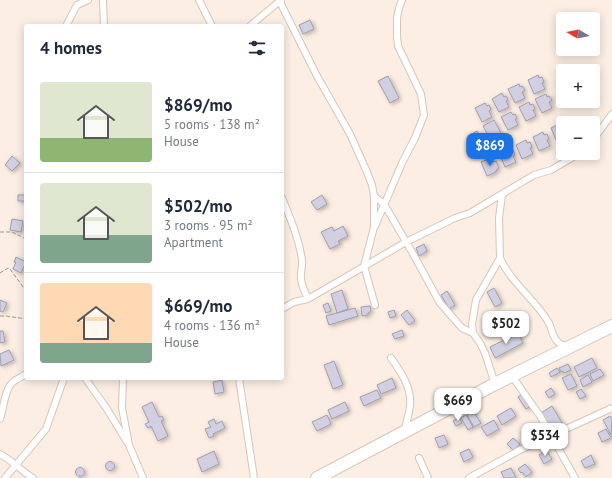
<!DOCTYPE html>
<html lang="en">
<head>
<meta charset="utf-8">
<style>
	:root { --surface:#fff; --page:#f2f2f3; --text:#1f2937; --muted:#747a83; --line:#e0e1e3; --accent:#1a73e8 }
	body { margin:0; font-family:"PT Sans",sans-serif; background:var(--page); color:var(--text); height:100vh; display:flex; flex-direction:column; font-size:15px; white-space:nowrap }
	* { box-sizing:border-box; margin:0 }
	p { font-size:13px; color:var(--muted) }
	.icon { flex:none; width:22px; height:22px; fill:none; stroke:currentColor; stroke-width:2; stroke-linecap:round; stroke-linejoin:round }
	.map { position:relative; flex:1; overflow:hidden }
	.details { position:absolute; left:24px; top:24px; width:260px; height:356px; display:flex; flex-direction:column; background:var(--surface); border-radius:4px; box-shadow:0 2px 10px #0003 }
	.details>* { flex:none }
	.needle { width:26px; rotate:280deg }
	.tools { position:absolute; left:556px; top:12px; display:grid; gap:8px }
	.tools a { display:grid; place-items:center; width:44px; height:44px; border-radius:4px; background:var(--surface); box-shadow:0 2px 10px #0003; font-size:20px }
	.price { position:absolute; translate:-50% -34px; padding:0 9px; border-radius:8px; background:#fff; color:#222; font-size:13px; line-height:26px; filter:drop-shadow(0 1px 2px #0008) }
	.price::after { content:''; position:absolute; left:50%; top:24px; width:12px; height:9px; margin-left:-6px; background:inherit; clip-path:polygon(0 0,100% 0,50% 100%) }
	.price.on { background:var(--accent); color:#fff }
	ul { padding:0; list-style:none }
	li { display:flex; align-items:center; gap:12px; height:100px; padding:0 16px }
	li+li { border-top:1px solid var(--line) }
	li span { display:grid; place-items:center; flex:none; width:112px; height:80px; border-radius:4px; color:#555 }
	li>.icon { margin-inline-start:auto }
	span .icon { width:48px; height:48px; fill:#fffc; stroke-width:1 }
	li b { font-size:17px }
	h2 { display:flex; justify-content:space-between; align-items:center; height:48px; padding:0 16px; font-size:17px }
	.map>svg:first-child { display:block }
	.building { fill:#d2cfe2; stroke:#9f9daf; filter:url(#shadow) }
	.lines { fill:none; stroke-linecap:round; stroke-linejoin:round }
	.street-casing { stroke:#d6c5b8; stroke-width:8 }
	.highway-casing { stroke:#d6c5b8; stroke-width:14 }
	.path { stroke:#9f948b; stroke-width:1; stroke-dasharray:4 2; stroke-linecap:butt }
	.street { stroke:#fff; stroke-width:6 }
	.highway { stroke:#fff; stroke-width:12 }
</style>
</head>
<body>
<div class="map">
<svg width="612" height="478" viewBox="0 0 612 478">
	<defs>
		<filter id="shadow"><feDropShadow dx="2" dy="1.5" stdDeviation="2" flood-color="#0004"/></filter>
	</defs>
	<rect width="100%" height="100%" fill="#fceee3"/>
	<!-- building -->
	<path class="building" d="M310,20L314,29L303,34L299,25Z
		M538,75L539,78L542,77L544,82L542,83L545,89L534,94L528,80Z
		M388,76L399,98L390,103L378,81Z
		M519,84L520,87L522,86L525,90L522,92L525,98L515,103L508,89Z
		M502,93L504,97L506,96L508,100L506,101L509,107L499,112L492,99Z
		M546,94L547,97L549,96L552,100L549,102L552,108L542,113L535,99Z
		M529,102L530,105L533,104L535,109L533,110L536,116L526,121L519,107Z
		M485,103L487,106L489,105L491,109L489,111L492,117L482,122L475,108Z
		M511,112L513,115L515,114L517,118L515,119L518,125L508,130L501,117Z
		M494,120L503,137L492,143L483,126Z
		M561,123L563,126V139L557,142L551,128Z
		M477,131L485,147L475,152L468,136Z
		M543,132L544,135L547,134L549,139L547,140L550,146L539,151L533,137Z
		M526,140L527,143L530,142L532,147L530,148L533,154L522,159L516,145Z
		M509,148L510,152L513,150L515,155L513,156L516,162L505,167L499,153Z
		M12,156L20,163L12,171L5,165Z
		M491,158L492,162L496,161L499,168L496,170V172L487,176L481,162Z
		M18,195H25L26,201H18Z
		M322,195L327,204L317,210L311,202Z
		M12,219L23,221L21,232L10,230Z
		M343,226L348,236L338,241L340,244L330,249L321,232L332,227L334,231Z
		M424,244L427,251L419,256L416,248Z
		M16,257L26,262L21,273L13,269L16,262H14Z
		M494,288L502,303L495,307L487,292Z
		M342,290L348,309L337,313L331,294Z
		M447,291L455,305L449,309L441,295Z
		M0,300L7,303L3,312L0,311Z
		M328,303L331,311L326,313L323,305Z
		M370,306L371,311L368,313V315L362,316L361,307Z
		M355,308L358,316L329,325L326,316Z
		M394,310L396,316L390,318L388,312Z
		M407,310L415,321L409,325L401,315Z
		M402,330L404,336L395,339L392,334Z
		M0,331H3L5,342L0,343Z
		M518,333L523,343L495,358L490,347Z
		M9,350L14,360L1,366L0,354Z
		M592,358L597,368L579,377L574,367Z
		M334,361L343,385L333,389L324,365Z
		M568,364L571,370L564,373L563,371L561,372L559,368Z
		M557,368L560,372L551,377L549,373Z
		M600,369L604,375L593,381L590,374Z
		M571,374L577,386L568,390L562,378Z
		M588,375L592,382L583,387L580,380Z
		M392,378L396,388L381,394L377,385Z
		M222,380L224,392L215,394L213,382Z
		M551,388L555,394L549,398L545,392Z
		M581,389L586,396L580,399L576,392Z
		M377,390L381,398L364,406L360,397Z
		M522,394L531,406L526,409L518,397Z
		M152,402L159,417L162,416L164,420L161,421L168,436L158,441L151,426L148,428L145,424L149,422L142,407Z
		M345,402L349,411L332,419L328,410Z
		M552,406L562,423L550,430L541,413Z
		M511,408L516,416L502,425L497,416Z
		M473,411L481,423L474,427L467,415Z
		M327,415L331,424L317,431L312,422Z
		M466,415L473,427L468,430L461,418Z
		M610,416L612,419L611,435L603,420Z
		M459,417L462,423L456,426L453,421Z
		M214,419L216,424L222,421L225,428L213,434L214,436L209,438L205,429L211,427L208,422Z
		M494,420L499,429L487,436L481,427Z
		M606,429L611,438L602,442L598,433Z
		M444,435L448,444L439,448L435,438Z
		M513,438L520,444L514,451L507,444Z
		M469,449L473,457L464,462L460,453Z
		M546,450L552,459L544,464L539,455Z
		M214,451L219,464L202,472L197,459Z
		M591,455L595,464L585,468L581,461Z
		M105.5 466a4.5 4.5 0 1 1 9 0a4.5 4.5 0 1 1-9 0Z
		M525,464L532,472L526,477L522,472L521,473L518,469Z
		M75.5 472a4.5 4.5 0 1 1 9 0a4.5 4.5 0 1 1-9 0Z
		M511,468L516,478H504L501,472Z"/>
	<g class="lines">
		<defs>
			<path id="street" d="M103,0L104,26
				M199,0L212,26
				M279,0L317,76L350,134L367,172L372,185L374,196V227L364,266L375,305
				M66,26L77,5L88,0
				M250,26L281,0
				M593,140L612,114
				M374,196L384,204L412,252L440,303L462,328L473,333L480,343L485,353L495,384
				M282,198C290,218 299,238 302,260C303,266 300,272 301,278C301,285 305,292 308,299
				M375,226L403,161L415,138L424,115L421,94L398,46L397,36V18L399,8L402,0
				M500,258C511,283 535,299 549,323C552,329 552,337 558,342C561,345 565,346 569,347
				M282,309L294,302L308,299L406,242L455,218L470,213L534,175L551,170L580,153
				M473,333L472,324L476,300L500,258L499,218L502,195
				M391,358C401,372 412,388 410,406C409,414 406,423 405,431
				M512,376L540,416L575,478
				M85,378L107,409L127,442
				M123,378L122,408L129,445L143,478
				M239,378L254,478
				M0,419C4,408 4,391 12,383C16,379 22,377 26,374
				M0,454C13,461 21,471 33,478
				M419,458L428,478
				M5,478L46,429L64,378
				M469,478L520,450L612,408"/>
			<path id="highway" d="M317,478L495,384L612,326"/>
		</defs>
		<!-- street casing -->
		<use href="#street" class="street-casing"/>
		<!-- highway casing -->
		<use href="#highway" class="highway-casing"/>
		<!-- path -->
		<path class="path" d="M0,232H12L26,239
			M0,273L8,268L10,269L26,291
			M0,316H6L26,319"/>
		<!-- street -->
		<use href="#street" class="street"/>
		<!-- highway -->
		<use href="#highway" class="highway"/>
	</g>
</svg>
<div class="tools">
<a><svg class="needle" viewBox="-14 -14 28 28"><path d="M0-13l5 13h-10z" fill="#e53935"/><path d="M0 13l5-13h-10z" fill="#747a83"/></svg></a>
<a>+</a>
<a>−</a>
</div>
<b class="price on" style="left:490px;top:167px">$869</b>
<b class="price" style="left:506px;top:345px">$502</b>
<b class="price" style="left:458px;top:422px">$669</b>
<b class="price" style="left:545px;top:457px">$534</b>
<section class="details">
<h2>4 homes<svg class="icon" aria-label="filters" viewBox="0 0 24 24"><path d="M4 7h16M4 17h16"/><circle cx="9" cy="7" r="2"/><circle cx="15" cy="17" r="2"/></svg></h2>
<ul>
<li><span style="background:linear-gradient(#dfe7d0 70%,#8fb573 0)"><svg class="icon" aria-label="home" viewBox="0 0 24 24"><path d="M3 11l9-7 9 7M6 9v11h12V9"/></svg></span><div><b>$869/mo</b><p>5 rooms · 138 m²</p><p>House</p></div></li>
<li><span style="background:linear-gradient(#dfe7d0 65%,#7fa58c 0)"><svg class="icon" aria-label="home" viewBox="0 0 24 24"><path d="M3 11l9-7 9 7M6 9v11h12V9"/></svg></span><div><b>$502/mo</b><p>3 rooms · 95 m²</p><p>Apartment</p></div></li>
<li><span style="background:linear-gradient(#ffd9b3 75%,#7fa58c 0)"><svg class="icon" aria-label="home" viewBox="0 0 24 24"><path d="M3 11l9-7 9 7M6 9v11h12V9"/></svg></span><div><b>$669/mo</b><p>4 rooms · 136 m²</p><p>House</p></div></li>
</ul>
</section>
</div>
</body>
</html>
